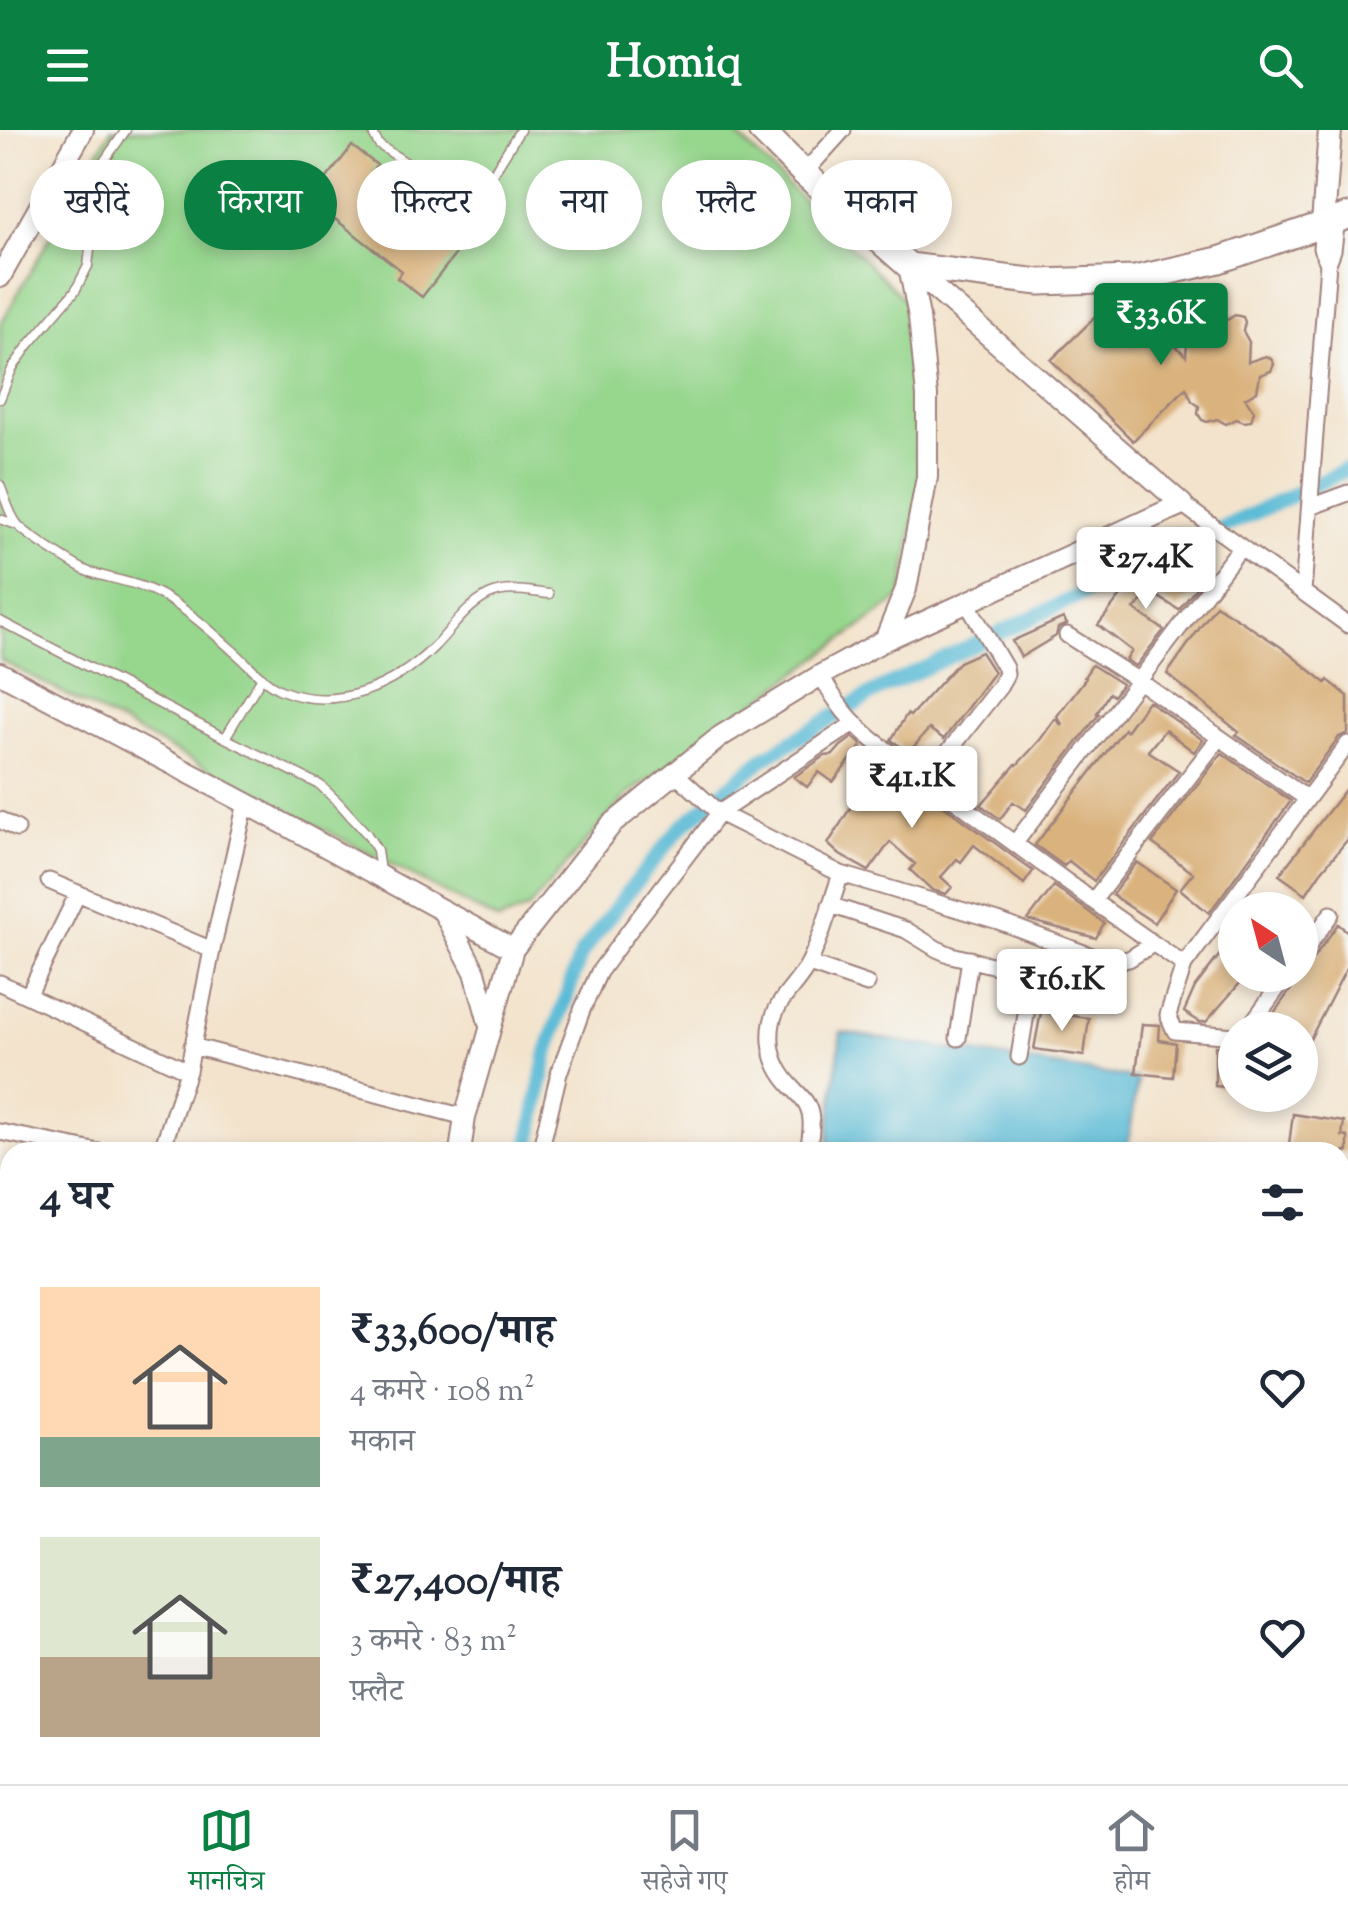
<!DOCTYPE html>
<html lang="hi">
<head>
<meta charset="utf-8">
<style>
	:root { --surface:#fff; --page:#f2f2f3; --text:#1f2937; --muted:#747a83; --line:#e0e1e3; --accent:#0b8043 }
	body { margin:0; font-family:"Sorts Mill Goudy","Noto Serif Devanagari",serif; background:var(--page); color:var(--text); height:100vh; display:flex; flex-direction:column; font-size:38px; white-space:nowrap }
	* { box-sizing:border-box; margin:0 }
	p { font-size:32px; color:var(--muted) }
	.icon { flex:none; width:55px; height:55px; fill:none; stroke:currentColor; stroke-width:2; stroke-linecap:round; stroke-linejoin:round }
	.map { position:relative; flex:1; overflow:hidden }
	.drawer { position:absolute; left:0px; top:1012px; width:1350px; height:642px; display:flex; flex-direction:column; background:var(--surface); border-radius:30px 30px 0 0; box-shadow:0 5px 15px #0003 }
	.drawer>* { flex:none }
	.hud { position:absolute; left:30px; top:30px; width:1290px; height:90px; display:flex; gap:20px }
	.needle { width:65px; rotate:324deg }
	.buttons { position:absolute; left:1218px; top:762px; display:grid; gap:20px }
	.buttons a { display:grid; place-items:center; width:100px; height:100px; border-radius:50%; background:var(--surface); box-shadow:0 5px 15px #0003; font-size:50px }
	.price { position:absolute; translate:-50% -85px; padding:0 22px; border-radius:10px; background:#fff; color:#222; font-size:32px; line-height:65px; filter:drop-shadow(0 2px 5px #0008) }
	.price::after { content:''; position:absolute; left:50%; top:60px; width:30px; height:22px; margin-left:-15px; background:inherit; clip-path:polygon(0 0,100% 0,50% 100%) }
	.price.active { background:var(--accent); color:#fff }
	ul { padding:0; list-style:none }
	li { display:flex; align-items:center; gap:30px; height:250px; padding:0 40px }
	li span { display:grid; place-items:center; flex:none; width:280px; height:200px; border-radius:0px; color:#555 }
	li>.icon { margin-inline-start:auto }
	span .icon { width:120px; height:120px; fill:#fffc; stroke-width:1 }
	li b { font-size:42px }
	h2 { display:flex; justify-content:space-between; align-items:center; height:120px; padding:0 40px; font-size:42px }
	.tag { padding:0 35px; border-radius:45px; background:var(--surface); box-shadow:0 5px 15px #0003; font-size:35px; line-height:90px }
	.tag.active { background:var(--accent); color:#fff }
	header { display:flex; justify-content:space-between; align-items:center; height:130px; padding:0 40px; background:var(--accent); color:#fff; font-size:45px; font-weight:800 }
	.tab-bar { display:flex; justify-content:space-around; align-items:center; height:140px; border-top:2px solid var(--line); background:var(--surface); font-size:28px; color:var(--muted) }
	.tab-bar a { display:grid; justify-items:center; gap:5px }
	.tab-bar .active { color:var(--accent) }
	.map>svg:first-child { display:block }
	.green { fill:#96d68d; stroke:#707a5c; stroke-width:2.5 }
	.water { fill:#56b9d5; stroke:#506c80; stroke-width:2.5 }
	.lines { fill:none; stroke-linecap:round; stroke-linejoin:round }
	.canal { stroke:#56b9d5; stroke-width:15 }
	.building { fill:#dab27d }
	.service-casing { stroke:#9e817c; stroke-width:11 }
	.minor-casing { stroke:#9e817c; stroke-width:19 }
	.tertiary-casing { stroke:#9e817c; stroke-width:24 }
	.secondary-casing { stroke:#9e817c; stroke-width:26 }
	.primary-casing { stroke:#9e817c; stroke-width:29 }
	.service { stroke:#fff; stroke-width:8 }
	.minor { stroke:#fff; stroke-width:15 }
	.tertiary { stroke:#fff; stroke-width:20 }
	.secondary { stroke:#fff; stroke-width:22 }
	.primary { stroke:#fff; stroke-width:25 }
</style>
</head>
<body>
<header><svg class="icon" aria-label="menu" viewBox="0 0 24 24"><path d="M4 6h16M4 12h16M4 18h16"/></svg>Homiq<svg class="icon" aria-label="search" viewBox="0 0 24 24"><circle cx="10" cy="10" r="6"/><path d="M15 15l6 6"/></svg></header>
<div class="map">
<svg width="1348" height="1654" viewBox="0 0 1348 1654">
	<rect width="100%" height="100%" fill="#f6f6f2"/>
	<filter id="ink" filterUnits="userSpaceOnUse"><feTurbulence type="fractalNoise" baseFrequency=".01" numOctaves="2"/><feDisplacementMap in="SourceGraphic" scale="20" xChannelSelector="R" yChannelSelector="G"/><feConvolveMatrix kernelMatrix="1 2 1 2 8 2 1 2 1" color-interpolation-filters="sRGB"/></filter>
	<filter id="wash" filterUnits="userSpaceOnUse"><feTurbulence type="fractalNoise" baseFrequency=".0048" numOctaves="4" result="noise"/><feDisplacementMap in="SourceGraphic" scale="40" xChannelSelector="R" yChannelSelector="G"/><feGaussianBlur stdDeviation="2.25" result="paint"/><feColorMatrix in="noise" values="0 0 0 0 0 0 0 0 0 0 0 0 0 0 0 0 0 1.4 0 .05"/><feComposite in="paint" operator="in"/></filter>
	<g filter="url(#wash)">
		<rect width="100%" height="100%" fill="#f3e3cc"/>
		<!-- green -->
		<path class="green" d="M111,0H732L908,173L922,341L902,467L626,666L528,779L499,791L0,530V195Z"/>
		<!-- water -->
		<path class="water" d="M841,902L1138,949L1127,1022H827Z"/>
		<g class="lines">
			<!-- canal -->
			<path class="canal" d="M528,1022L547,924L581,824L627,763L681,697L764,628L880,559L1348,339
				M436,1654L437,1645"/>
		</g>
		<g id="blocks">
			<!-- building -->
			<path class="building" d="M352,16L377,35L372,41L391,55L394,52L424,75L421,78L440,93L444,88L469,107L422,167L397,148L402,141L335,89L330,96L305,76Z
				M1117,166H1126L1186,226L1188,199L1191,194L1205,195L1211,189L1217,188L1227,190L1235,185L1243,187L1245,192L1243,201L1249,212L1248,232L1266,226L1271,229L1274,234L1271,241L1260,245L1257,261L1245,268L1254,281L1251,291L1244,292L1236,289L1226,294L1217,289L1207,292L1202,290L1198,284L1199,276L1192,271L1186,258L1133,311L1051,230Z
				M1174,439L1202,450L1179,480L1151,462L1134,479L1164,500L1136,536L1126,530L1132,521L1098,495L1123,463Z
				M1216,475L1281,517L1326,553L1328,550L1348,566V603L1339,607L1305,653L1236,605L1239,602L1167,544Z
				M1063,488L1067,494L1058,498L1056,506L1021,527L1012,511Z
				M981,522L994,542L944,609L929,599L909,622L891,610L907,584L910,586L959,532Z
				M1092,535L1122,554L1113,566L1109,563L1097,583L1099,584L1026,680L1013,672L1000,689L981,675L1016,634L1017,635L1040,610L1055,589L1063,596L1057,586L1086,548L1084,547Z
				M1148,571L1203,610L1194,622L1165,600L1148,621L1179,641L1094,751L1069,731L1064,736L1035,715L1124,599L1126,601Z
				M853,607L862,615L833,652L819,642L807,657L794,647L825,626L833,625L841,616Z
				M1222,623L1291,671L1209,783L1180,759L1193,743L1152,713Z
				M880,629L1033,741L1024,754L974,715L961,732L957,729L941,747L952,757L946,764L932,760L910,740L915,734L890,712L869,741L840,725L828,714Z
				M1348,656V709L1320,743L1306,764L1279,745Z
				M1137,732L1176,759L1154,793L1112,765Z
				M1054,756L1104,793L1096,808L1028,790Z
				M1338,794L1348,802V835L1308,913L1300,910V900H1278L1266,894Z
				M1235,805V845H1247L1206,892H1200L1184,882L1195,857Z
				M1041,882L1089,888L1084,926L1034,919Z
				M1142,894L1160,895L1159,910L1176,913L1173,947L1136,943Z
				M1215,916L1235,917V958L1215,956Z
				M1293,984L1344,992L1342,1006L1348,1007V1022H1288Z"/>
		</g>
	</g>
	<g filter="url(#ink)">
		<use href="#blocks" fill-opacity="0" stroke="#9e817c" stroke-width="2.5"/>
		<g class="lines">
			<defs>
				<path id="service" d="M374,0V6L379,15L461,68L475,66L483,60L520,0
					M0,269L12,239L28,216L75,161L88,136L100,37L126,0
					M0,355C5,367 10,387 19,396C27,405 78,438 89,442C111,449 135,452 155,462C187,478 213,503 240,527C252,538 266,554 281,560C336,583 395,556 434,517C452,499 465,477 489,465C508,456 530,462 549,464
					M0,389L17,395
					M0,491L225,608
					M262,547L225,608L320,655L339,673L367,704L377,720L380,742"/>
				<path id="minor" d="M804,43L843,0
					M1323,94L1321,118L1328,133
					M1182,374L1348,495
					M1310,377L1348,363
					M1303,462L1328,133L1333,120L1337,89
					M1067,505L1139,551L1306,668
					M821,545C835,572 850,591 873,610L1093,771L1184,835
					M675,643L719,683L841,744L998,791L1097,828L1115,831L1129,829L1153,814
					M927,649L1000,556L1006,544L1005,538L967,473
					M0,690L17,699
					M1015,713L1241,417
					M49,751L212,820
					M1093,771L1219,608
					M830,775L906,800L937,819L951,825L1020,842L1029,852L1030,860L1019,927
					M1300,827L1331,784
					M809,834L867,854
					M0,853L188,941L161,1022
					M28,866L78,763
					M1247,900L1287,845
					M1235,906L1175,901L1168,885L1184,835L1348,614
					M958,908L970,829
					M192,916L465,987
					M188,941L212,820L246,673
					M0,1002L99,1022
					M540,1022L559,943L582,880L599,842L629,801L719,683L853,594
					M808,1022C810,1008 814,991 808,977C805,969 799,965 794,959C781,946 772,930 771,912C768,871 795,862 810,831C823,804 831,772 841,744
					M1340,1281H1348
					M0,1405L10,1407
					M1340,1466L1348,1441
					M0,1528L10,1483
					M61,1654L62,1645
					M460,1654L461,1645"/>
				<path id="tertiary" d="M0,147L83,0
					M885,510L1182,374L909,136
					M0,543L246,673L513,819L465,987L460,1022
					M443,781L475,842L490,896
					M513,819L611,695L721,606L821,545L885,510L906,459L927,347V266L919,187L909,136
					M376,1654L377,1645"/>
				<path id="secondary" d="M1323,94L1330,0"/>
				<path id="primary" d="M761,0L804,43L909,136L1039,152L1135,149L1219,130L1348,86"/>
			</defs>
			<!-- service casing -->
			<use href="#service" class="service-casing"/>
			<!-- minor casing -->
			<use href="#minor" class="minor-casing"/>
			<!-- tertiary casing -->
			<use href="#tertiary" class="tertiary-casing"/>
			<!-- secondary casing -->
			<use href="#secondary" class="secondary-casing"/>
			<!-- primary casing -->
			<use href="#primary" class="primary-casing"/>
			<!-- service -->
			<use href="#service" class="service"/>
			<!-- minor -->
			<use href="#minor" class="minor"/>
			<!-- tertiary -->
			<use href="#tertiary" class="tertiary"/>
			<!-- secondary -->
			<use href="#secondary" class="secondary"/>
			<!-- primary -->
			<use href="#primary" class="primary"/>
		</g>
	</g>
</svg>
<div class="buttons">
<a><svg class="needle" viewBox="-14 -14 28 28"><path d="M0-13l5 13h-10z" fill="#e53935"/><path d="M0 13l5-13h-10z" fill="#747a83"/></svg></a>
<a><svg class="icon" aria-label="layers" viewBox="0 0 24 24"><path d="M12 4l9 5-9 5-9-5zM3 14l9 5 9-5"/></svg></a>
</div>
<b class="price active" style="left:1161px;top:238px">₹33.6K</b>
<b class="price" style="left:1146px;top:482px">₹27.4K</b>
<b class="price" style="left:912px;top:701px">₹41.1K</b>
<b class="price" style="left:1062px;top:904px">₹16.1K</b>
<div class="hud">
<a class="tag">खरीदें</a>
<a class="tag active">किराया</a>
<a class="tag">फ़िल्टर</a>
<a class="tag">नया</a>
<a class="tag">फ़्लैट</a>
<a class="tag">मकान</a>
</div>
<section class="drawer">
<h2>4 घर<svg class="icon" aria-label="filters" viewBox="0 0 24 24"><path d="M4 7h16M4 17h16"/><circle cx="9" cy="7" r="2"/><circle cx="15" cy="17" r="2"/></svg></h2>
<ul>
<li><span style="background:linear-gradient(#ffd9b3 75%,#7fa58c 0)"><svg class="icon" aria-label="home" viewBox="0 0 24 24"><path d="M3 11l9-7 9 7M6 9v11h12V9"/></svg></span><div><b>₹33,600/माह</b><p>4 कमरे · 108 m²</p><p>मकान</p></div><svg class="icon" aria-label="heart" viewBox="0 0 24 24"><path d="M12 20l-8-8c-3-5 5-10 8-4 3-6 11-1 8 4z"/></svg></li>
<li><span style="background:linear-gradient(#dfe7d0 60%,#b9a48a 0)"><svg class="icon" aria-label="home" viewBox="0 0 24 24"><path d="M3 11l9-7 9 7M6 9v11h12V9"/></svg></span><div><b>₹27,400/माह</b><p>3 कमरे · 83 m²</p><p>फ़्लैट</p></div><svg class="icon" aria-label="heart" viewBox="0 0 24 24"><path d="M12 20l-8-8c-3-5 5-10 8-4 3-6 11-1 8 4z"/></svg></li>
</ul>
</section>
</div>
<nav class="tab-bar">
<a class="active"><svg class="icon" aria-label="map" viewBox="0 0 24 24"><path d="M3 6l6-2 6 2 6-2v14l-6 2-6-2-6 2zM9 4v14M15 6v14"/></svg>मानचित्र</a>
<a><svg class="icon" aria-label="saved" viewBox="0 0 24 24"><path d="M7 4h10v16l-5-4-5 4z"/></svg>सहेजे गए</a>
<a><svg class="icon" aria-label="home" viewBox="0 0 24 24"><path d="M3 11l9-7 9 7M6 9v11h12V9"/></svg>होम</a>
</nav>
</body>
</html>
